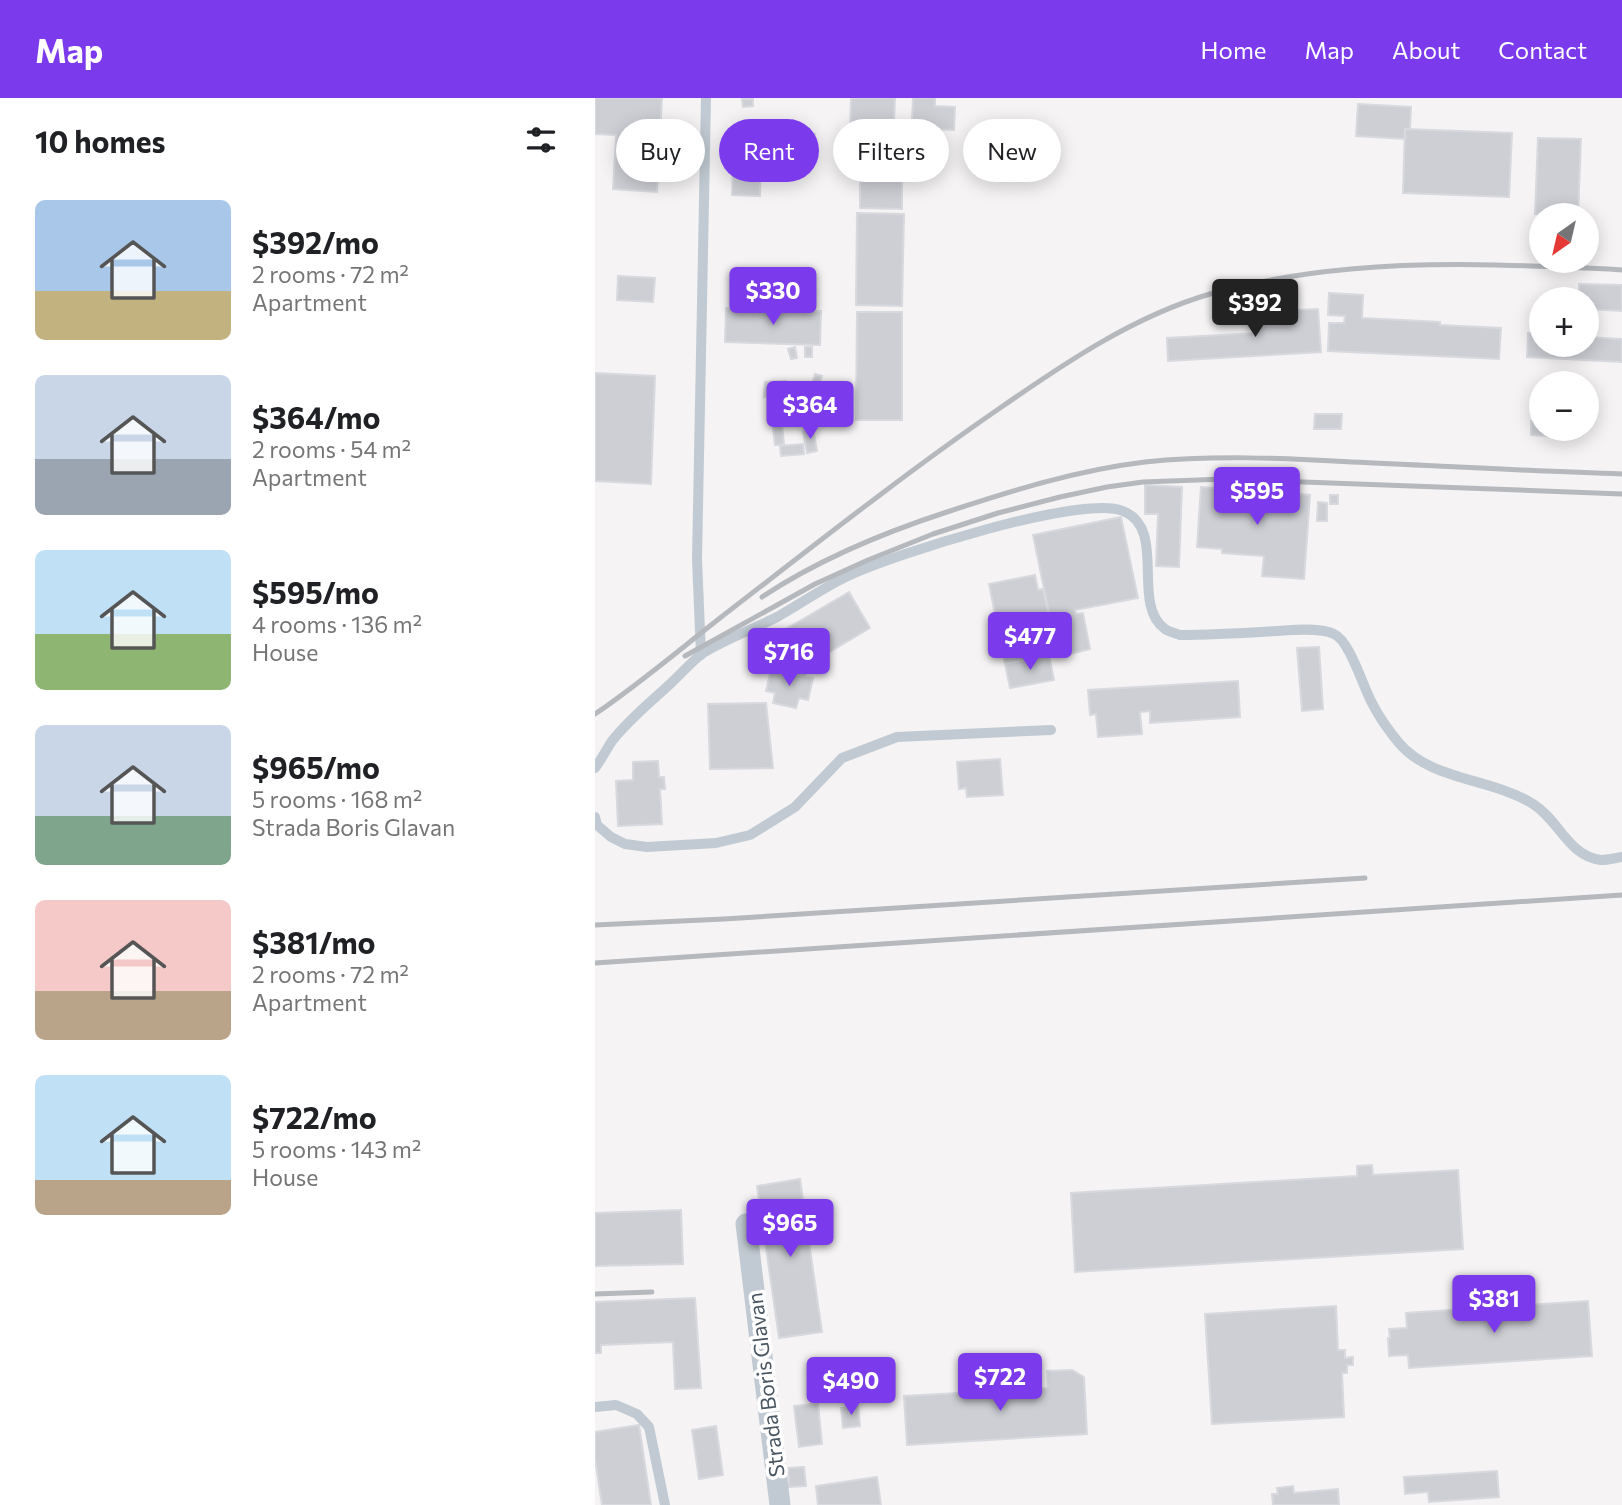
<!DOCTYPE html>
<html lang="en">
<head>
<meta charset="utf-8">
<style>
	:root { --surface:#fff; --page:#f2f2f2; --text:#202124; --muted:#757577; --accent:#7c3aed }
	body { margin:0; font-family:Commissioner,sans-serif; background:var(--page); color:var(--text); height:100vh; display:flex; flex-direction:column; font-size:26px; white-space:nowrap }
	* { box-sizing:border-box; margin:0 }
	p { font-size:23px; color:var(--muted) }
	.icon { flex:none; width:38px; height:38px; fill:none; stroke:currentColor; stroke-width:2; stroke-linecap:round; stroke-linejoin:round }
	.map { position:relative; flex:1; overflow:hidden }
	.drawer { display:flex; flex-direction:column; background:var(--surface); width:595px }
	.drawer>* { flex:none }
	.top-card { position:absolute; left:21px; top:21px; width:665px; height:63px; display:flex; gap:14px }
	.needle { width:46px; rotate:214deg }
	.buttons { position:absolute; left:934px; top:105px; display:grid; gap:14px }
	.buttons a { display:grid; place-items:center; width:70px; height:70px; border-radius:50%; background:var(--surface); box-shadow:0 4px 18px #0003; font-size:35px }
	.price { position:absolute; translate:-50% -60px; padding:0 16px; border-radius:7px; background:var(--accent); color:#fff; font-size:23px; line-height:46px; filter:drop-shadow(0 2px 4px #0008) }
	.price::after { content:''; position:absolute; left:50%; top:42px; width:21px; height:16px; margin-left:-10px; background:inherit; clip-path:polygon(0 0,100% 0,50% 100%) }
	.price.on { background:#222; color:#fff }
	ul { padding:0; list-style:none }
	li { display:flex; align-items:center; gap:21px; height:175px; padding:0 35px }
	li span { display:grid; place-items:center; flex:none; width:196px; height:140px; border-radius:10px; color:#555 }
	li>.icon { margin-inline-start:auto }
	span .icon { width:84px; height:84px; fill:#fffc; stroke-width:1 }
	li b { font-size:30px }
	h2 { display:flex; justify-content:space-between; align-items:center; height:84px; padding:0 35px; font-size:30px }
	.tag { padding:0 24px; border-radius:32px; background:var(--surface); box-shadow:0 4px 18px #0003; font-size:24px; line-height:63px }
	.tag.on { background:var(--accent); color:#fff }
	header { display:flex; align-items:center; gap:42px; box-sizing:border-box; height:98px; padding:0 35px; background:var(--accent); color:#fff }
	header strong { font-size:33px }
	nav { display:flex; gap:38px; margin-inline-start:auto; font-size:24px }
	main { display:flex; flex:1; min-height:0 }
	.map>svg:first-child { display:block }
	.building { fill:#cdcfd5; stroke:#d7d9de; stroke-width:2 }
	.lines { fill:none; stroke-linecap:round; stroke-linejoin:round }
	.lane { stroke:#c1cad2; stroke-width:10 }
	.street { stroke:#c1cad2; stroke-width:21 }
	.rail { stroke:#b5b8bd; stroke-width:5 }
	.labels { text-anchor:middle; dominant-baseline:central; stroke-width:7; stroke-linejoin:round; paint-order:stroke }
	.street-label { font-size:21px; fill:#4a5661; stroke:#fff }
</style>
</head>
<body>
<header>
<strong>Map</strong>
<nav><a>Home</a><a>Map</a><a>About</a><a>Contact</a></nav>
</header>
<main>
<section class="drawer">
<h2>10 homes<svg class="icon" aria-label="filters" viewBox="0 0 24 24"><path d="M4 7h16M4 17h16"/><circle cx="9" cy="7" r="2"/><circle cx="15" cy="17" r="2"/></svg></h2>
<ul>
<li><span style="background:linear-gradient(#a9c7e8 65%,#c2b280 0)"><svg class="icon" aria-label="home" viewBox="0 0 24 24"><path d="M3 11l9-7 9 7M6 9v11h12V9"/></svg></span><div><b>$392/mo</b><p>2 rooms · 72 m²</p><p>Apartment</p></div></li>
<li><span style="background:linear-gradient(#c9d6e8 60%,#9aa5b1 0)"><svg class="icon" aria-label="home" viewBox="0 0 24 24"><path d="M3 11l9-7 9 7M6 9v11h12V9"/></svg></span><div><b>$364/mo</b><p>2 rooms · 54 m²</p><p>Apartment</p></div></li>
<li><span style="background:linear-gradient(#bfe0f5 60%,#8fb573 0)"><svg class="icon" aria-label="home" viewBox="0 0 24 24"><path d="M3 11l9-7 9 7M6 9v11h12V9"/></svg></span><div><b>$595/mo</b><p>4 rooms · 136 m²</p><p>House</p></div></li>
<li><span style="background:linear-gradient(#c9d6e8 65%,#7fa58c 0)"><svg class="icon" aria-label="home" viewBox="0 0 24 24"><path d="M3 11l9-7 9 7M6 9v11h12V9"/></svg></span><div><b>$965/mo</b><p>5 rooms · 168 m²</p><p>Strada Boris Glavan</p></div></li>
<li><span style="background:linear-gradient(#f6c9c9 65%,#b9a48a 0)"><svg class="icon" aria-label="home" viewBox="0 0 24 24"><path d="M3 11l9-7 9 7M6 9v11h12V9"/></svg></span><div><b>$381/mo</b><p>2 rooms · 72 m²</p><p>Apartment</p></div></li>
<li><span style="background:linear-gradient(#bfe0f5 75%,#b9a48a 0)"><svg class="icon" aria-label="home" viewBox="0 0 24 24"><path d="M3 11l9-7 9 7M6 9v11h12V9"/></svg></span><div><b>$722/mo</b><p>5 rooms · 143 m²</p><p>House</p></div></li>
</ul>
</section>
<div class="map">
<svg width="1027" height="1407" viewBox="0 0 1027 1407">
	<rect width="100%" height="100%" fill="#f5f3f3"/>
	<!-- building -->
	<path class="building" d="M0,0H67L62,94L18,91L21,37L0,36Z
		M256,0H300L297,70L254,69Z
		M318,0H340V8L360,9L359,32L333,31L332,46H316Z
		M147,1H158V8L148,9Z
		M763,6L816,9L815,31H810V41L761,38Z
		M810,31L917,35L914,99L808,95Z
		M211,36H220L218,53L209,52Z
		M943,40L986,41L983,117L940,116Z
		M139,45L166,46L165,98L137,97Z
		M265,78L307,79V111L265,110Z
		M262,115L309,116L307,208L261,207Z
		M23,178L60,180L58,204L22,202Z
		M984,186L1027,187V213L992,211V201H984Z
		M734,195L768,197L767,220L845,224V227L906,230L904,261L733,253L734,225H749L750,218L733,217Z
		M131,210L226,213L225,247L130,244Z
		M723,211L726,254L573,263L572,240L662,235V214Z
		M262,214H307V322H261Z
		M933,235L947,236V247H992V239L1027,241V264L932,259Z
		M200,249L202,260L196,261L193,251Z
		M210,249H217V259H210Z
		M0,275L60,278L56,386L0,383Z
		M220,276L227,278L223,291L216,289Z
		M191,283L192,294L189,295V301H185V304L173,305L172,298L169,299L170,284Z
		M185,304L189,346L180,347L175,305Z
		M720,316H747L746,331H719Z
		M936,323L947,324V331H989L988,337L970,336V339L936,337Z
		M218,331L222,353L212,355L208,333Z
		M208,346L209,356L186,358L185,348Z
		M550,387L587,389L584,469L561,468L563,416H550Z
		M606,389L715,397L709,481L667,478L669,458L627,455V451L602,449Z
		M735,397H743V406H735Z
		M723,404L732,405V423H722Z
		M526,419L543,500L480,512L481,516L488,515L495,551L463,559L438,437Z
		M440,477L443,492L448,491L453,514L447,515L455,557L410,566L394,486Z
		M254,494L275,530L213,567L210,578L176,571L178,548L191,531Z
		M724,549L728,611L707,613L702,550Z
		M454,557L459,582L415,590L410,566Z
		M176,571L218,580L213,602L204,600L201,610L178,605L180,595L171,593Z
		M643,583L645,619L555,625V613L545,614L547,636L503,639L501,616L495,617L493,592Z
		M171,605L178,670L115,671L113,606Z
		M405,661L408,697L372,699L371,690L364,691L362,664Z
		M63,663L64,679H69L70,691H65L67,726L23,728L21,683L38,682V664Z
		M777,1067L778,1077L863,1072L868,1151L480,1174L476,1095L762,1078V1068Z
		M205,1081L227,1234L184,1240L162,1088Z
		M86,1112L88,1166L0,1168V1115Z
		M100,1200L106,1290L80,1291L78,1244L6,1247V1255H0V1204Z
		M993,1203L997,1258L814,1270L813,1257L794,1258L793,1240H795L794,1231L812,1230L811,1215Z
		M741,1208L743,1252H750V1260L758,1259V1267H752V1275H747L749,1319L617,1326L610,1216Z
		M477,1272L489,1279L492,1336L312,1347L309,1298L453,1290L452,1273Z
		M223,1305L227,1346L204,1349L199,1308Z
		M263,1308L265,1328L248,1330L246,1310Z
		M44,1327L56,1407H7L0,1361V1334Z
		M121,1328L128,1377L104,1381L97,1332Z
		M207,1369H209L211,1388L194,1389L193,1370Z
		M902,1373L904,1399L834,1404L833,1394L810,1396L809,1379Z
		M282,1379L286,1407H223L221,1388Z
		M698,1388L699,1395L743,1391L744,1407H678L677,1396H683L682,1390Z"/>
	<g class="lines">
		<!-- lane -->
		<path class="lane" d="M106,557L102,461L111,0
			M0,670C6,662 11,652 17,643C34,621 57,603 77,584C87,575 97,563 108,555C132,540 159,531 184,518C207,505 229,489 253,478C297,457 487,396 528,413C573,431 535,506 570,531C574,534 581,535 585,537C617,537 649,535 681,533C696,532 726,529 739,536C755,543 768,589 777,605C784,619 794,633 804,645C836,683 897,680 938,706C964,722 973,758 1006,762C1013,762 1020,760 1027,759
			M0,719L2,727L16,739L30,746L52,749L121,745L155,737L200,709L247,660L302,639L456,632
			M0,1309L21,1307L42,1316L54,1329L70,1407"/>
		<!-- street -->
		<path class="street" d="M151,1126L185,1407"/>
		<!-- rail -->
		<path class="rail" d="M167,499C224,461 290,434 355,413C419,392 483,372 550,364C618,357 688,360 757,364C847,368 937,373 1027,376
			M90,558L220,486L273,462L338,436L403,415L465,399L512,389L548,384L630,381L1027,396
			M0,616C43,587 84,552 125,520C217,449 309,376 405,310C470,265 539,218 615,196C708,170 803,165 899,167C941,168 984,169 1027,172
			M0,827L129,821L770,780
			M0,865L1027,797
			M0,1196L57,1194"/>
	</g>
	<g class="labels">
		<!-- street labels -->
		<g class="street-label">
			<text transform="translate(170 1287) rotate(-97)">Strada Boris Glavan</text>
		</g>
	</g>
</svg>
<div class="buttons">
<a><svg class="needle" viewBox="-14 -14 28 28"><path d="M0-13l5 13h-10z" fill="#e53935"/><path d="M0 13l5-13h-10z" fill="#757577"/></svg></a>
<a>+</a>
<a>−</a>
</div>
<b class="price" style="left:178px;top:229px">$330</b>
<b class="price on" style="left:660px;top:241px">$392</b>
<b class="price" style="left:215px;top:343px">$364</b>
<b class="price" style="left:662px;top:429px">$595</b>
<b class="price" style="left:435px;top:574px">$477</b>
<b class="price" style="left:194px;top:590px">$716</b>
<b class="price" style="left:195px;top:1161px">$965</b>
<b class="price" style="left:899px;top:1237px">$381</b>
<b class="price" style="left:405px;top:1315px">$722</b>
<b class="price" style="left:256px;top:1319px">$490</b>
<div class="top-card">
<a class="tag">Buy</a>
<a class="tag on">Rent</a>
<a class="tag">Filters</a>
<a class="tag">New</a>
</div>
</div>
</main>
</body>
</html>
